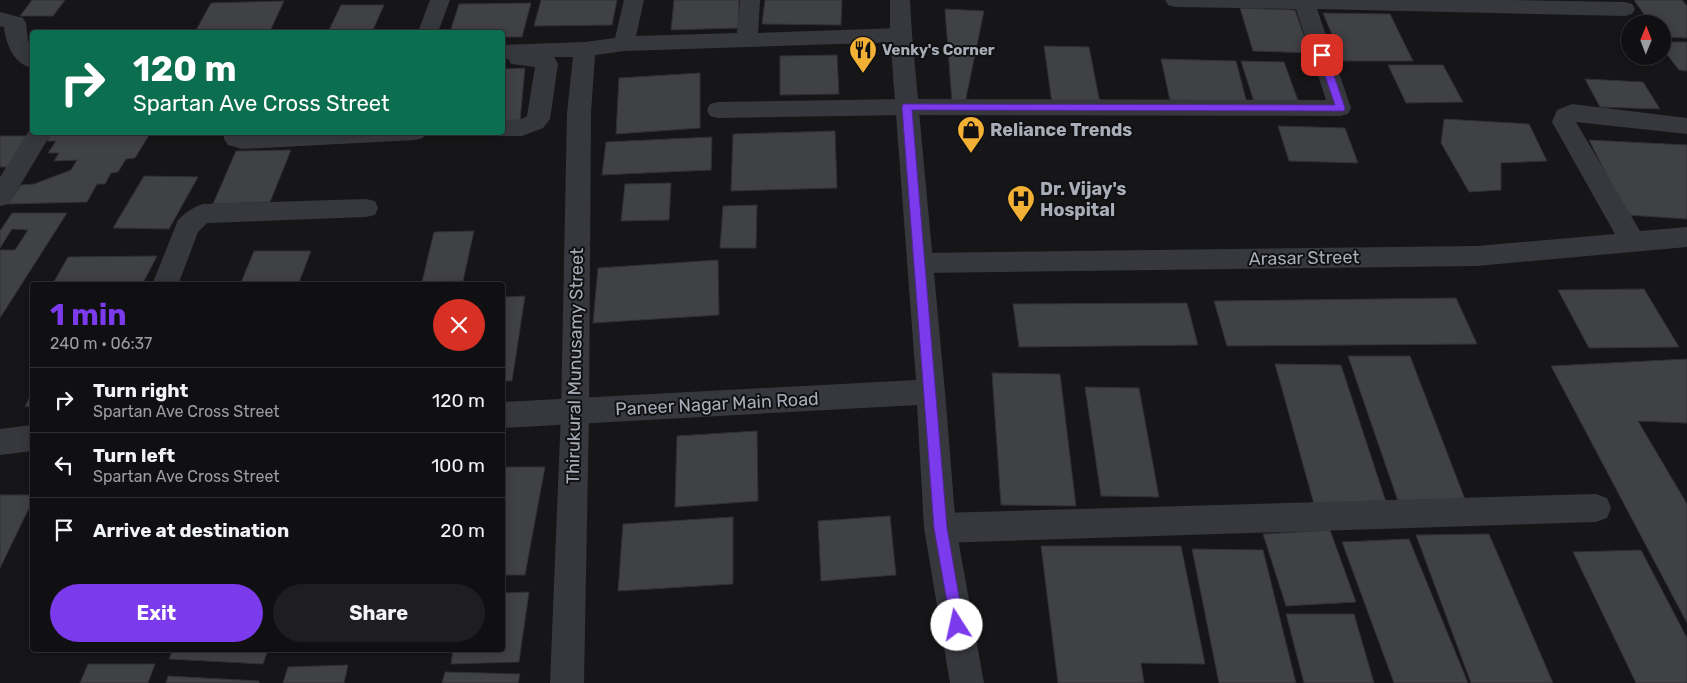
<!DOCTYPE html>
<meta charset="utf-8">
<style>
:root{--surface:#101012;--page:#1e1e20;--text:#f1f3f6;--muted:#9c9d9f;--line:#303032;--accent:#7c3aed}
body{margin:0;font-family:Rubik,sans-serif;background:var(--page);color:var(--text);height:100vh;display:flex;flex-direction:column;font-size:19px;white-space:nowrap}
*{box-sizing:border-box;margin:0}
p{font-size:16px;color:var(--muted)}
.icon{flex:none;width:28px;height:28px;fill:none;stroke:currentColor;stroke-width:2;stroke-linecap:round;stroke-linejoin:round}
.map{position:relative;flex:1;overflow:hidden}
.panel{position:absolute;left:30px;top:282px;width:475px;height:370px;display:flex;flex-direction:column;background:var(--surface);border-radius:5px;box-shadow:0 2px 12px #0003,0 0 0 1px var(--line)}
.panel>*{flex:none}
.top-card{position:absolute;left:30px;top:30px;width:475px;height:105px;border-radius:5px;box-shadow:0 2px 12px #0003,0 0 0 1px var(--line);background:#0b6e4f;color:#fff;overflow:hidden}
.needle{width:32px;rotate:1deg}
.controls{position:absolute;left:1621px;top:15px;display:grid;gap:10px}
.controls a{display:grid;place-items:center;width:50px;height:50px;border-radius:50%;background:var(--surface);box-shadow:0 2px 12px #0003,0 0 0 1px var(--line);font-size:25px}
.pin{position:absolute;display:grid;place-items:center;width:42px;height:42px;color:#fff;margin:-21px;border-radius:10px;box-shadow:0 2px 8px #0006}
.me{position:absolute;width:55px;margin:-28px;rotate:350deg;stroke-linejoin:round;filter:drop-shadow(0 0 4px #0008)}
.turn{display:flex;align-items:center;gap:18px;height:105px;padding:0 20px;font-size:22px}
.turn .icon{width:65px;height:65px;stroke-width:2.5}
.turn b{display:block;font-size:35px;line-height:42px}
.round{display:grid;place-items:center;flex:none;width:52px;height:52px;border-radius:26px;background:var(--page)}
.head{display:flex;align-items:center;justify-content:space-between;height:85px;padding:0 20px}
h1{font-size:30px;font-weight:700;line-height:38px;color:var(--accent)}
.cta{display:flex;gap:10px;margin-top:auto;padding:10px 20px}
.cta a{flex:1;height:58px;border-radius:30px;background:var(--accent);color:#fff;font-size:20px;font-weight:700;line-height:58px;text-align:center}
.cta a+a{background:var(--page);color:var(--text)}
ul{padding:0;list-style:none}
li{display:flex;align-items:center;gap:15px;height:65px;padding:0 20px;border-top:1px solid var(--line)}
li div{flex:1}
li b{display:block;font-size:19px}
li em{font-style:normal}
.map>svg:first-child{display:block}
</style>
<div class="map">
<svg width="1687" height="683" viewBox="0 0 1687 683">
<rect width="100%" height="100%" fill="#161618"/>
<path fill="#404145" stroke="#303034" d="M32 0H65L53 16H20Z
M541 0H617L612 25 534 26Z
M674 0H739L738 28 671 30Z
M765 0H842L841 25 762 24Z
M1634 0H1682L1687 6V38L1662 37V24H1651Z
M284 1 270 31 195 32 211 3Z
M531 3 522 37H502V32H450L459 4Z
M341 5H384L372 32H328Z
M1240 8 1295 10 1310 53 1253 51Z
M945 9 984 11 965 103 952 102Z
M1323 13 1390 14 1413 61H1343Z
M1662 42H1687V71L1679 70 1662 48Z
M1044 46 1089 47 1100 103H1052Z
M837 55 839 94 780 95V56Z
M1161 59 1236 61 1247 103 1170 100Z
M1241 61 1284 62 1300 106 1255 105Z
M1388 65H1443L1463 102 1406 103Z
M525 68 520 121 502 122V69Z
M700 73V128L616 134 619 78Z
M1585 79 1643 82 1660 109 1600 107Z
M1444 119 1529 124 1547 161 1501 163V190L1469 192 1441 143Z
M1278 126 1345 128 1358 163 1289 161Z
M835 131 837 188 731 191 733 134Z
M52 132H151L135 158 126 159 118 172 111 173 105 184H97L87 202 8 204 21 185 34 184 71 170 77 160 54 161 59 153H48L56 141H47Z
M0 136H32L11 167H0Z
M712 137 711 170 602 175 606 142Z
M1589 140 1687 145V219L1627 215Z
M291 150 270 202 213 204 236 151Z
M144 176 198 177 169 229 113 228Z
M671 183 669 220 621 221 625 184Z
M757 205 756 248H720L723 206Z
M12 213H67L0 318V250H15L28 230 12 229 0 248V231Z
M474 231 463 281 422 282 434 232Z
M254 251H311L298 285H240Z
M157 256 142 285H52L68 257Z
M718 260 719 315 593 323 598 268Z
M1644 289 1679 347 1589 348 1558 290Z
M525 296 512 381H502V297Z
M1456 298 1477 344 1227 346 1214 301Z
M1187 303 1198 345 1019 347 1013 304Z
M1348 356H1410L1466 502 1398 501Z
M1687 359V423L1638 421 1687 504V623L1551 366Z
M1275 364 1341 365 1387 505 1314 504Z
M992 373 1060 374 1076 506 1001 505Z
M1085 387 1139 388 1159 497 1101 496Z
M32 392V406L25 407Z
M757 431 758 501 675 507 677 436Z
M502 467H545L525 575H502Z
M0 495H32V502L0 568Z
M890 516 896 575 821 581 818 521Z
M733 517V584L618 591 623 524Z
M1330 530 1356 602 1286 606 1263 534Z
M1489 534 1553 683H1471L1416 535Z
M1409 539 1468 683H1394L1342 542Z
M1041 546H1181L1205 664 1141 663 1144 683H1058Z
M1192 549 1263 550 1296 683H1219Z
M1641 550 1687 638V683H1636L1573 552Z
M529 592 519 662 451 664 453 650H502V593Z
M1286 614H1354L1374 683H1304Z
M173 650H268L263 664 169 659Z
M88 664H155L148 683H80Z
M348 665 344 683H283L288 667Z
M445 672 520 674 518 683H442Z
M168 676 259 681V683H166Z"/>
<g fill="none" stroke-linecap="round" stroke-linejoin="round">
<path fill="#37383d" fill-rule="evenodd" d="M430 0H450L438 32H418Z
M624 0H644L636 36 737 33 740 0H760L758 33 901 28 909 30 912 35 909 40 901 42 624 51 595 55 591 113 589 412 584 683H550L561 412 567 113 573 57H554L558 64 550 119 543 128 522 136H502L493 132H502V120L522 119 527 116 535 67 511 64 508 59H502V45L585 42 615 38Z
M1165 0H1510L1625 2 1632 4 1635 9 1632 14 1625 16 1317 9 1351 108 1348 114 1340 116 907 115 718 118 710 116 707 110 710 104 718 102 907 99 1326 100 1296 9 1175 7 1168 5Z
M0 12 23 18 26 23 28 40 32 49V68C14 64 6 45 4 27L0 26Z
M1572 104 1687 118V134L1576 122 1640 231 1687 227V247L1477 266 921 273 912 270 908 263 912 256 921 253 1477 246 1615 234 1552 122 1557 110Z
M32 126V132H52L9 204 0 206V177Z
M224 132H426L423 138 415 140 242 149 228 145 224 139Z
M366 199 375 201 378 208 375 215 366 217 207 223 198 232 178 285H152L178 220C186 212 192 208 203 204Z
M1596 494 1607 498 1611 508 1607 518 1596 522 940 543 929 538 924 528 929 518 940 513Z"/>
<path fill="#37383d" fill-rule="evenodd" d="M890 0H910L912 35 945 392 956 528 984 683H950L924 528 917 405 502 428V402L916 380 890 35Z
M32 425V451L0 455V429Z"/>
</g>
<path fill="#7c3aed" stroke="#51269a" d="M1322 52 1327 55 1345 108 1344 111 912 110 947 528 964 625 962 630 957 632 952 630 934 528 902 107 903 104 1335 105 1318 55Z"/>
<defs>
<symbol id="restaurant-pin" viewBox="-11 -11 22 30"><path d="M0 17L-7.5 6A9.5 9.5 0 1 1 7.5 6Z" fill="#f2b134" stroke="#111113"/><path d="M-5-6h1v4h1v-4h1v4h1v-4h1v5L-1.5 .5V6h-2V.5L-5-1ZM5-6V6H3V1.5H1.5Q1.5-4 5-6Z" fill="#111"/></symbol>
<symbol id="shop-pin" viewBox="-11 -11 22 30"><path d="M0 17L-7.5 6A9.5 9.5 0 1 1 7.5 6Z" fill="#f2b134" stroke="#111113"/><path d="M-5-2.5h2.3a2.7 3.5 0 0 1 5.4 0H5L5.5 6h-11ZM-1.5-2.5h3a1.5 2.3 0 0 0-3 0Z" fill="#111"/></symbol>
<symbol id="hospital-pin" viewBox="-11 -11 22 30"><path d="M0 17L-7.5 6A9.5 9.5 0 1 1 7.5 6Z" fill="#f2b134" stroke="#111113"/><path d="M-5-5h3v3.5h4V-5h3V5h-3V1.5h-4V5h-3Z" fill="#111"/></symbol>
</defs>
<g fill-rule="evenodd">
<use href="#restaurant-pin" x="847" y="34" width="32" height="43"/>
<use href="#shop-pin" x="955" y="114" width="32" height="43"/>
<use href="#hospital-pin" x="1005" y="183" width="32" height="43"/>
</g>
<g text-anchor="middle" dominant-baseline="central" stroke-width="4" stroke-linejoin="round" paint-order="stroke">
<g font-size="15" font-weight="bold" fill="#a8adb8" stroke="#111113" text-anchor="start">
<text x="882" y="50">Venky's Corner</text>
</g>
<g font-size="18" font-weight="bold" fill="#a8adb8" stroke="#111113" text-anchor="start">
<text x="990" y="130">Reliance Trends</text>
<text x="1040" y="189">Dr. Vijay's<tspan x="1040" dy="21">Hospital</tspan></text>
</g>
<g font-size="18" fill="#a8adb8" stroke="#111113">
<text transform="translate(1304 258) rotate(-1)">Arasar Street</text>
<text transform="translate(575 366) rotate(-89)">Thirukural Munusamy Street</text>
<text transform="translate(717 404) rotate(-3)">Paneer Nagar Main Road</text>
</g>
</g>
</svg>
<div class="controls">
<a><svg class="needle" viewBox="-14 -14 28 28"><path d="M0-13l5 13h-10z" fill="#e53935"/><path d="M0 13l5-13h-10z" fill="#9c9d9f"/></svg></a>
</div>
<div class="pin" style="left:1322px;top:55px;background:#d93025"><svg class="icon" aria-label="arrive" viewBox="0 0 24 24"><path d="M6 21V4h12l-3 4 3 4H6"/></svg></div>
<svg class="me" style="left:957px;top:625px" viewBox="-20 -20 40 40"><circle r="19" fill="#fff"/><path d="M0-13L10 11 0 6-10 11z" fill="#7c3aed"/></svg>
<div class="top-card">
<div class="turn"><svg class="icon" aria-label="right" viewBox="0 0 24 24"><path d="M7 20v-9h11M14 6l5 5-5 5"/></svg><div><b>120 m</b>Spartan Ave Cross Street</div></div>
</div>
<section class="panel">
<div class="head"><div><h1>1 min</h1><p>240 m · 06:37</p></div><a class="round" style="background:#d93025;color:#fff"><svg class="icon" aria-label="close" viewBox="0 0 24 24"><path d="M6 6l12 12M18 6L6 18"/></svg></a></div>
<ul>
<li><svg class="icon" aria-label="right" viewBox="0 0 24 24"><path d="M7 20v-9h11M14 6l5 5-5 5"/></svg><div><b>Turn right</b><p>Spartan Ave Cross Street</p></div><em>120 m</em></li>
<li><svg class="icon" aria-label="left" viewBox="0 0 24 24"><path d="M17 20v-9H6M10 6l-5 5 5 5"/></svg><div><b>Turn left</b><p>Spartan Ave Cross Street</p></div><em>100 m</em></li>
<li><svg class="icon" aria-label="arrive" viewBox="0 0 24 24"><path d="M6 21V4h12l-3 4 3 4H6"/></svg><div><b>Arrive at destination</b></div><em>20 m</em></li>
</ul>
<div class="cta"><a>Exit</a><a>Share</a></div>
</section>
</div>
